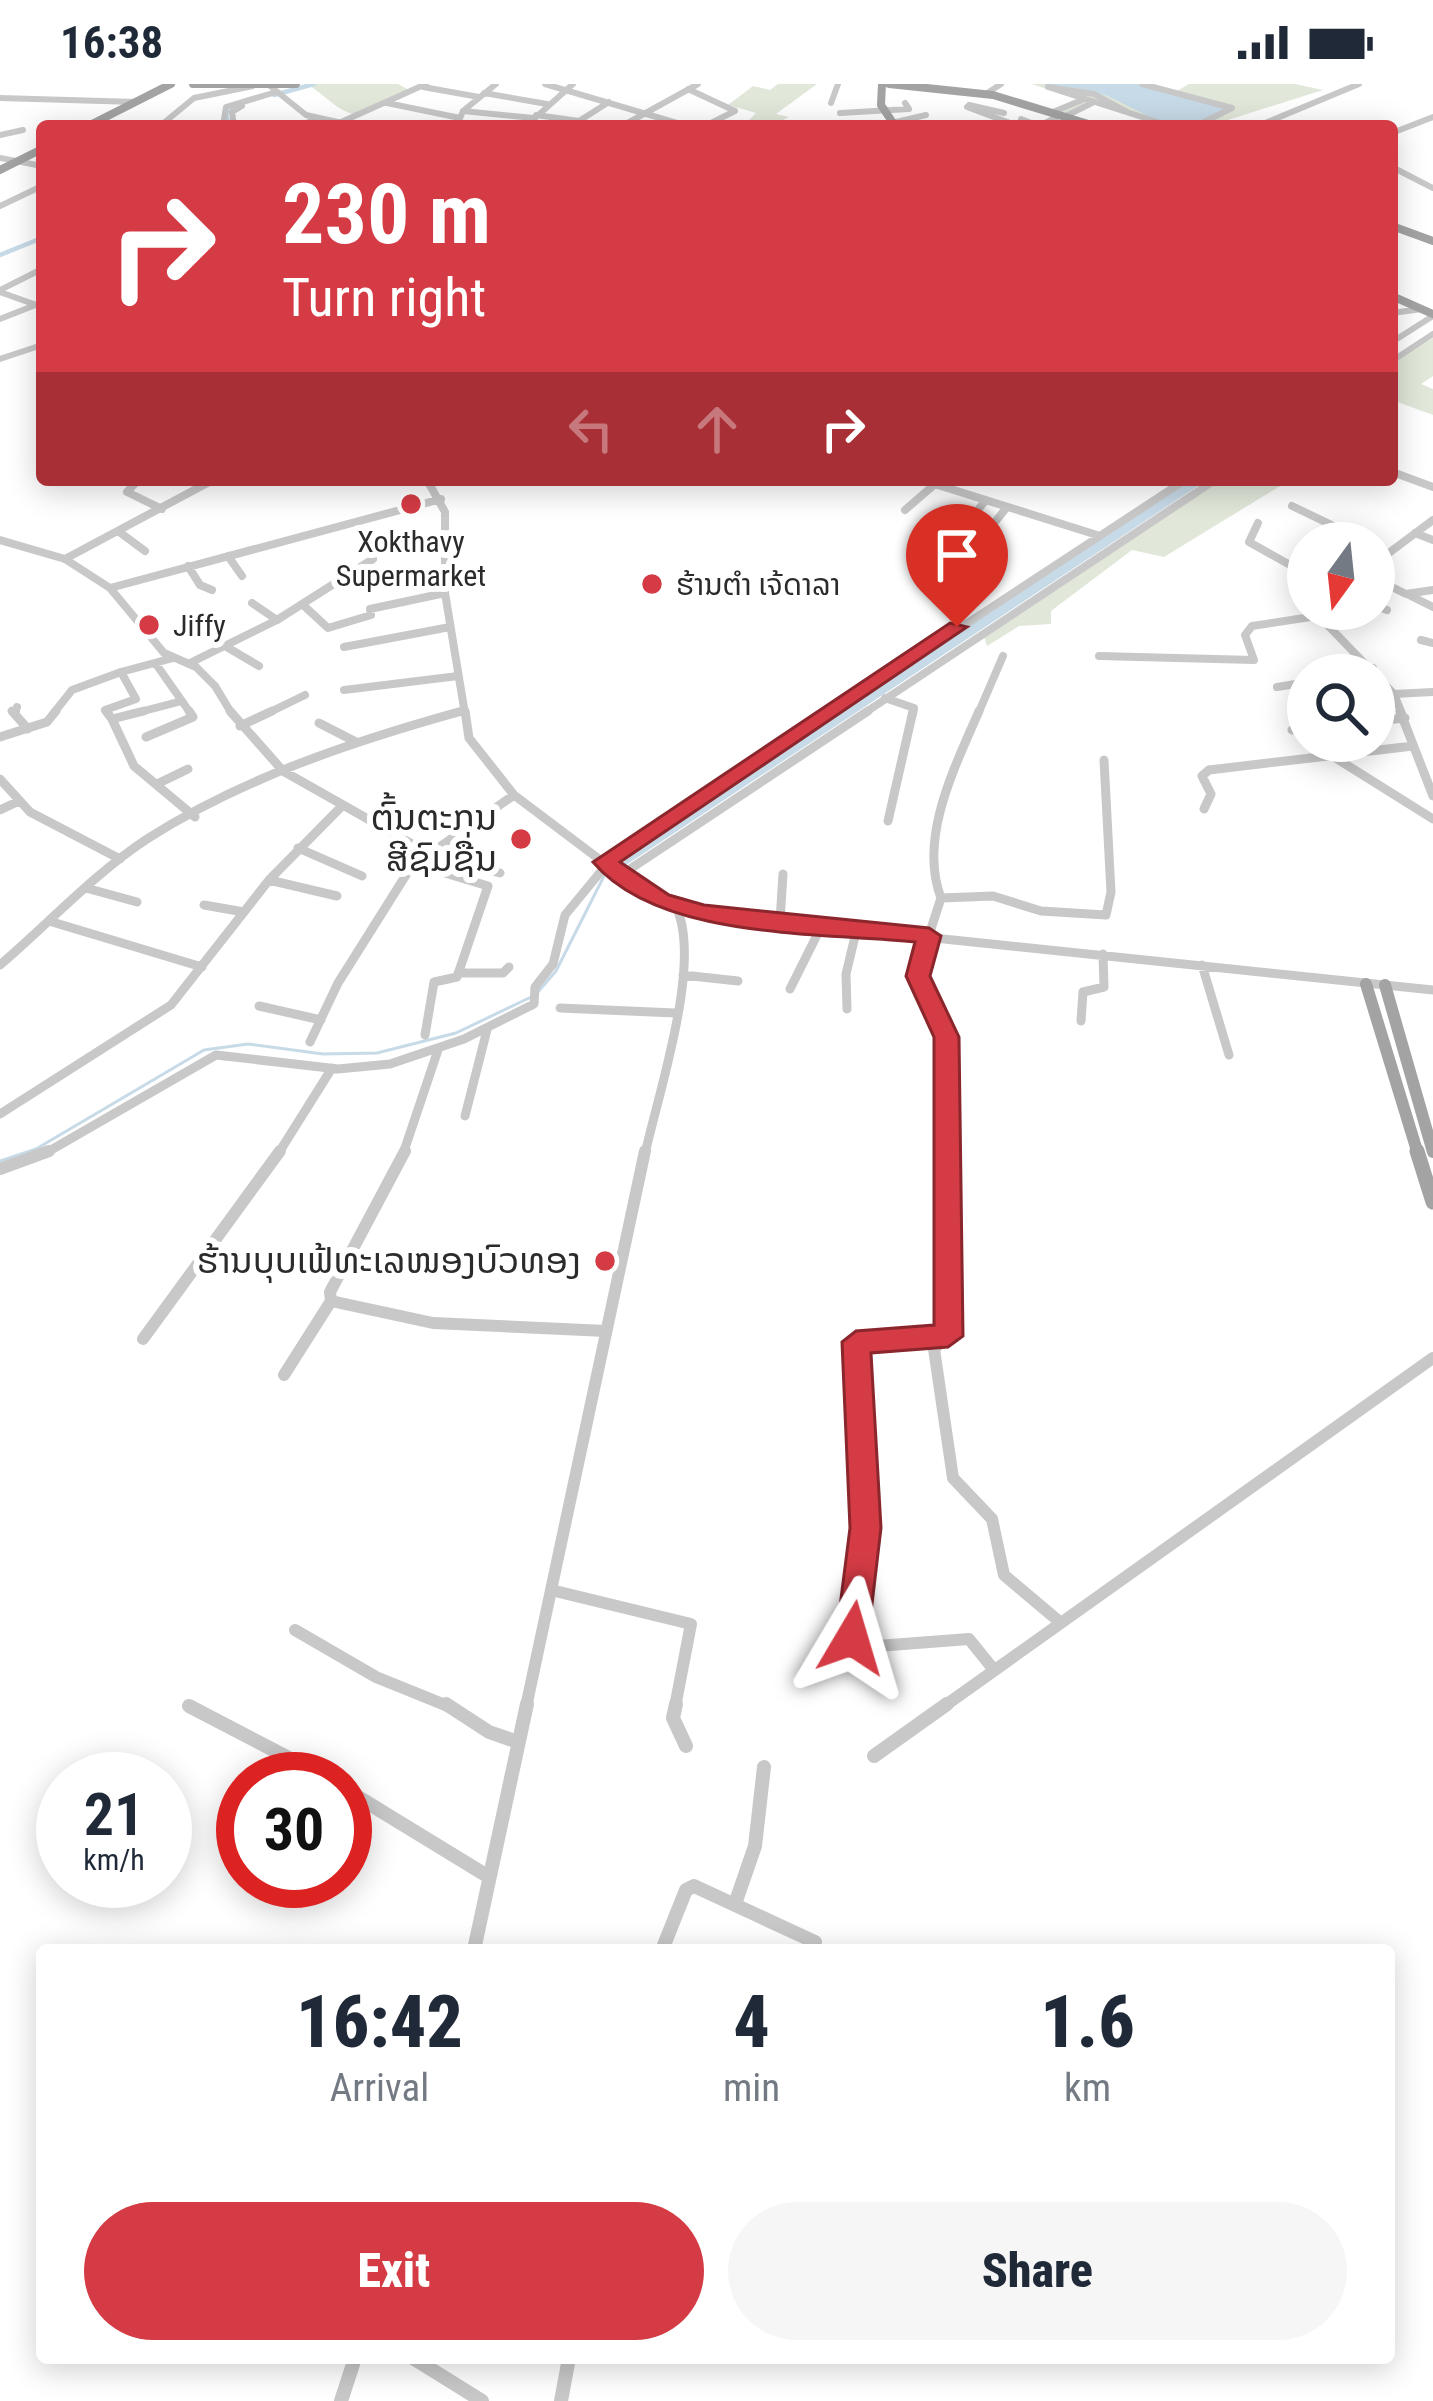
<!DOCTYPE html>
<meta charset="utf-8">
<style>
:root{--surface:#fff;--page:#f6f6f7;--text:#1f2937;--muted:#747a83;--accent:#d43b44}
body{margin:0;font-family:"Roboto Condensed","Noto Sans Lao",sans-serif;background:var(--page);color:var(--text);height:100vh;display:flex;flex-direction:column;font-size:45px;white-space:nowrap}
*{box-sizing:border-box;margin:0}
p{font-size:39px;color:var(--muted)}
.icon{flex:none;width:66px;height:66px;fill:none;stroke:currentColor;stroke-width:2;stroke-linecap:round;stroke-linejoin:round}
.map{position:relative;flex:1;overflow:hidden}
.sheet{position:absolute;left:36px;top:1860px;width:1359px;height:420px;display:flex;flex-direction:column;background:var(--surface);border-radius:12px;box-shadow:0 6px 30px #0003}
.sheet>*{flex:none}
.top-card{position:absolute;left:36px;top:36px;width:1362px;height:366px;border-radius:12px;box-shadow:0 6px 30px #0003;background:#d43b44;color:#fff;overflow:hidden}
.needle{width:78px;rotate:195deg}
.tools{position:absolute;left:1287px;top:438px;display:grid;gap:24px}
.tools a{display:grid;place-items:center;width:108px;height:108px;border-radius:50%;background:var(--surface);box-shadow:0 6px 30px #0003;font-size:60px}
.speed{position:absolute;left:36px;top:1668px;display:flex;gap:24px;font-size:60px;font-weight:700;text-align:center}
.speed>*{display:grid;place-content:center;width:156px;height:156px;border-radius:50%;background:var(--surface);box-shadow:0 6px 30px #0003;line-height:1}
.speed small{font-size:30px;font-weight:400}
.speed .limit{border:18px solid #d22;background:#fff;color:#111}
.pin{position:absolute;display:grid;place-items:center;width:102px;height:102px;color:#fff;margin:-123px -51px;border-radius:50% 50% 50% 0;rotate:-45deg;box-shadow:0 0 12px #0007}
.pin .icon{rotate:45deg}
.me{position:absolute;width:132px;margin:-66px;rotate:7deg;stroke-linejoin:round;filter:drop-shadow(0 0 9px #0008)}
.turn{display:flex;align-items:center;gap:42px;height:252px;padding:0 48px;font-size:54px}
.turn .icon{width:156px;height:156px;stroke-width:2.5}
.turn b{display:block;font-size:84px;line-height:102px}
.lanes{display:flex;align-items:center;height:114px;padding:0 48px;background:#0003;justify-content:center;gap:60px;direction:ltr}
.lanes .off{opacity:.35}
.eta{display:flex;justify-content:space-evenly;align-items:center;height:204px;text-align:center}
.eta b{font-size:72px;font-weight:800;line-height:84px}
.action{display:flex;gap:24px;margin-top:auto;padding:24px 48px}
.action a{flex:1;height:138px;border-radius:72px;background:var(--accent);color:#fff;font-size:48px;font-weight:800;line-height:138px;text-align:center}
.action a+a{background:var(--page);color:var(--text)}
.status{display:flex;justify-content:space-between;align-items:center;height:84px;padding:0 60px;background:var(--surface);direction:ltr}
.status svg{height:33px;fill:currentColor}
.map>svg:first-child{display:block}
</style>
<div class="status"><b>16:38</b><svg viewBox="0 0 49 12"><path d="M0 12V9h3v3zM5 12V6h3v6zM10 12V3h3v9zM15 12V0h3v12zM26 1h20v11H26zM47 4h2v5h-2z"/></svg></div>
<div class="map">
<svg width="1433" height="2317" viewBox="0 0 1433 2317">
<rect width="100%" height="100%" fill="#fff"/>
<path fill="#e1e8da" d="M304 0H398L411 7 352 30C331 23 318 3 304 0Z
M778 0H817L776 30 789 33 771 42 748 37 756 29 728 21 753 2 770 6Z
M1032 0H1149L1177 7 1189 0H1295L1323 6 1209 42H1162L1093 20 1070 31 1053 26 1076 15Z
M1433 254V292L1421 300 1433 305V331L1392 316V280Z
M1220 396H1290L1164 473 1132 466 1051 527V540L1019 542 987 562 984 552Z"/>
<path fill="#c7dae7" d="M1040 0H1136L1224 23V29C1173 48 1162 39 1116 16 1093 4 1065 3 1040 0Z
M1191 396H1207L623 783 611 777Z"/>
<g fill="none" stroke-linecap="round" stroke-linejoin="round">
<path stroke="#c7dae7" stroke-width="3" d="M537 909 556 887 604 792
M0 1077 36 1065 204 966 248 960 323 970 377 969 456 949 529 914"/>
<path stroke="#c7dae7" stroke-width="4.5" d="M274 11 314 0
M229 42 226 30 241 20
M0 171 42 154"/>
<path stroke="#c8c8c8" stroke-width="6" d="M545 0 687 42
M1142 0 1232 24 1196 42
M270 2 306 31 355 42
M423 3 479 13
M688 5 735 27
M484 9 547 20
M986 10 1001 0
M0 14 136 18
M387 19 460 34
M831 19 838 0
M969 21 1004 29
M967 23 1018 42
M463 27 533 34
M1053 28 1082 16
M1127 28 1094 10 1048 3 1170 42
M840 29 909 25 905 19
M536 31 579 37 609 18
M1066 32 1092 19
M1021 35 1039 42
M339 39 426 0
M892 39 926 31
M160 42 194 14 253 2
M223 42 226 23 276 8
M234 42 232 28 242 22
M300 42 318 34
M457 42 463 27 496 0
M526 42 573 0
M622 42 698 0
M705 42 735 27
M1039 42 1061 31
M1258 42 1359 0
M1392 49 1433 33
M0 51 23 46
M0 74 42 82
M1392 83 1433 104
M0 122 42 102
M0 206 42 185
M0 208 42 223
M1392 229 1422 225
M0 235 38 220
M1392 258 1433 232
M0 275 42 261
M1392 277 1433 250"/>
<path stroke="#c8c8c8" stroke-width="8" d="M1395 389 1433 403
M138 396 127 408 162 425
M427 396 445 428V509L465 630
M922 396 1097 451
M1292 422 1369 459
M905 426 935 400
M995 438 1007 423
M1258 439 1249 458 1308 491
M963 444 986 416
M118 447 145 467
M1415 449 1433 456
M0 456 65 475 110 504 164 569 196 583 215 602 232 630
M228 472 242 492
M65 475 213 396
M1374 480 1433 436
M188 482 200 501 212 506
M1374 494 1406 510 1433 506
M363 499 444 486
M110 504 441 415
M1409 511 1433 523
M252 519 277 536
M302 520 328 544 371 531 370 525 445 509
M1374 521 1387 526
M1315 528 1394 610 1402 630
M1421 556 1433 559
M225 562 259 582
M344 563 450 543
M1099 572 1254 576 1245 551 1252 542 1317 532
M190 579 277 536 373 475
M156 580 191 630
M1343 591 1373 584
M1277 603 1308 598
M344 606 458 592
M1394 610 1433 608
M885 614 914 624 913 630
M15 630 17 623
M53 630 72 606 121 588
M108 630 105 626 136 615 121 588 173 574
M132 630 182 617
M266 630 305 611
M452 630 462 627
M829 630 1185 396
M863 630 1215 396
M978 630 1003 572"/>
<path stroke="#c8c8c8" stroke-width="9" d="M12 627 28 645
M106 627 112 635
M144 627 112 635 134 682 195 733
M230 627 283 687 419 764H432
M465 627 469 654 514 711 640 806 675 821 734 833 1433 906
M1400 627 1433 712
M1374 637 1405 634
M319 639 356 658
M240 642 272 627
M1292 646 1308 645
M0 653 47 638 56 627
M146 653 193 633 189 627
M1334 673 1433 735
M0 695 30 728 120 775
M157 700 188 685
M1204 725 1211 710 1202 692 1209 686 1413 662
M0 726 19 717
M888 737 913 627
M298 764 362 792
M426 770 500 789
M604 778 834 627
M415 780 488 802 457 893 434 898 425 951
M621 791 868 627
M269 796 337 812
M86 804 137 818
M941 814C918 754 955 683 979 627
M204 821 244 828
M49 837 202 883
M780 837 783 790
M0 881C48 840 95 789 147 755 242 694 354 657 462 627
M1202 881 1229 971
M458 889H503L509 883
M683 891 738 897
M790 905 822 841
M259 922 321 936
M560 924 675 929
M847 925 846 890 857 844
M1081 937 1083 908 1104 903 1103 870
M310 958 338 899 411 783 514 711
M0 1030 171 921 269 796 340 724
M465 1032 487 946
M44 1070 216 971 338 985 390 980 464 955 534 920 535 903 553 880 565 831 607 780
M278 1070 332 984
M403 1070 438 966
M645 1070C658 1010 704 875 675 821
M947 1070 946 953 918 885 941 814 993 812 1041 827 1106 831 1111 808 1104 676"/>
<path stroke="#c8c8c8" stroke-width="12" d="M947 1067 948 1251 934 1265 953 1394 992 1435 1004 1491 1061 1539
M0 1085 49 1067
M331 1217 330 1208 405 1067
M945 1252 856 1258 866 1444 852 1554 864 1563 969 1555 994 1586
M143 1255 280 1067
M284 1291 331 1217 433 1239 606 1247
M551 1506 691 1540 675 1623
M295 1546 376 1593 450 1623
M526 1623 645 1067
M943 1623 1433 1274"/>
<path stroke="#c8c8c8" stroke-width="14" d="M446 1620 489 1648 518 1658
M676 1620 673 1634 686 1662
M189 1622 329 1695
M874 1672 947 1620
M345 1705 489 1793
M735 1820 755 1762 764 1683
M474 1866 527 1620
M662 1866 686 1806 694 1802 815 1858
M413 2274 482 2317
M341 2317 355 2274
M561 2317 569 2274"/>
<path stroke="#a3a3a3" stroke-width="8" d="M193 0H296
M882 0 881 21 895 42
M889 0 993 11 1095 42
M88 42 171 0
M0 86 42 65
M1392 142 1433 157
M1392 212 1433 230"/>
<path stroke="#a3a3a3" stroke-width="12" d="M1366 900 1418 1070
M1385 901 1433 1068"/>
<path stroke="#a3a3a3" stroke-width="15" d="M1417 1067 1433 1118"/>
</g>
<path fill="#d43b44" stroke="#8a262c" stroke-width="3" d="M950 539 967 543 620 778 669 811 704 821 929 844 941 852 930 892 959 953 963 1252 948 1263 871 1269 881 1444 868 1554 864 1565 852 1569 841 1565 836 1554 850 1444 842 1258 856 1247 934 1241V953L906 892 915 858C819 848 659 856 593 778Z"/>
<g fill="#d43b44" stroke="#fff" stroke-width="4.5">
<circle cx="411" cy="420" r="12"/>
<circle cx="652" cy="500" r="12"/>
<circle cx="149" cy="541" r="12"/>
<circle cx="521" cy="755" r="12"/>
<circle cx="605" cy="1177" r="12"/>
</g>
<g text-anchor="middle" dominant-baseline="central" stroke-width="12" stroke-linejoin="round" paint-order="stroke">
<g font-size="30" fill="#2b2b2b" stroke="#fff" text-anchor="start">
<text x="411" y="457" text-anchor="middle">Xokthavy<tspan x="411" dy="34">Supermarket</tspan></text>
<text x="676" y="500">ຮ້ານຕຳ ເຈ້ດາລາ</text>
<text x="173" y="541">Jiffy</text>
</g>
<g font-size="36" fill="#2b2b2b" stroke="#fff" text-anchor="end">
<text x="497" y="734">ຕົ້ນຕະກູນ<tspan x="497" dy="41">ສີຊົມຊື່ນ</tspan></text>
<text x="581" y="1177">ຮ້ານບຸບເຟ້ທະເລໜອງບົວທອງ</text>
</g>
</g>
</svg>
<div class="tools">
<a><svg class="needle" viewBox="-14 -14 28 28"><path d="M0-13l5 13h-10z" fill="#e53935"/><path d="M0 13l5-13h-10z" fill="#747a83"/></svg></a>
<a><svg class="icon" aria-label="search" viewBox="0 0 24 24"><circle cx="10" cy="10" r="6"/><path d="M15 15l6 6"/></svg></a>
</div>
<div class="speed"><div>21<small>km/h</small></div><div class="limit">30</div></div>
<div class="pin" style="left:957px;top:543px;background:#d93025"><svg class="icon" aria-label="arrive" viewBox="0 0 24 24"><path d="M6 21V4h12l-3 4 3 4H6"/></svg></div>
<svg class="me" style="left:852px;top:1554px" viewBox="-20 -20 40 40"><path d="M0-17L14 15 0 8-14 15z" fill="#d43b44" stroke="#fff" stroke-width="4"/></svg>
<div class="top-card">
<div class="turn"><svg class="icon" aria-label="right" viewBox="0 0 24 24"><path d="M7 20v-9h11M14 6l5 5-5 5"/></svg><div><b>230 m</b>Turn right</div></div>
<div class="lanes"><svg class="icon off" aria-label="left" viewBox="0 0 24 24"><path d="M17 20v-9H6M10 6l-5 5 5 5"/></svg><svg class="icon off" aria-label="ahead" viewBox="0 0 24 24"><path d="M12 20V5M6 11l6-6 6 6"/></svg><svg class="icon" aria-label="right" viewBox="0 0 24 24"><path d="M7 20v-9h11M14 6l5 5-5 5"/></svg></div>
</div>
<section class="sheet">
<div class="eta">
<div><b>16:42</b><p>Arrival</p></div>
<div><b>4</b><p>min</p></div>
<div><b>1.6</b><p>km</p></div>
</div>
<div class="action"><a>Exit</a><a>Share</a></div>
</section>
</div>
